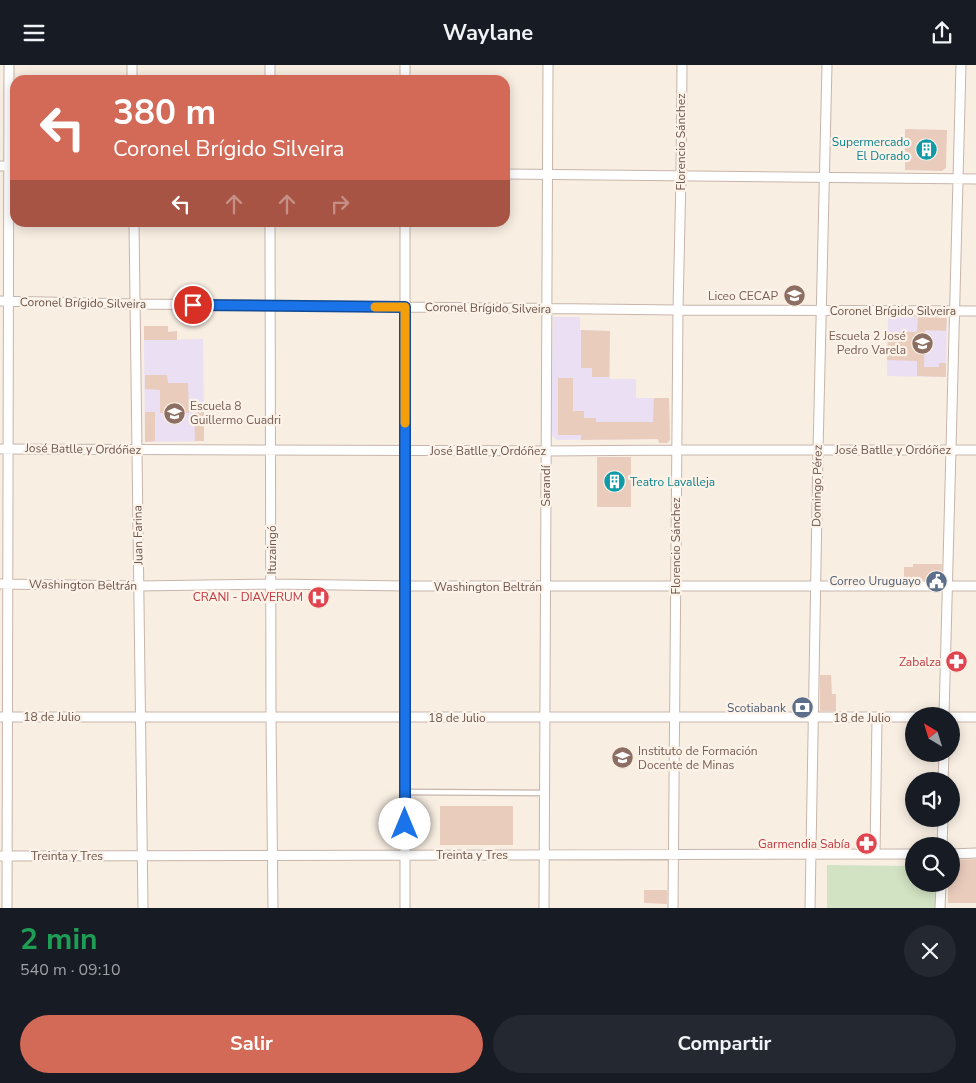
<!DOCTYPE html>
<html lang="es">
<meta charset="utf-8">
<style>
:root{--surface:#171b24;--page:#242831;--text:#f1f3f6;--muted:#9ea1a6;--accent:#d36957}
body{margin:0;font-family:"Nunito Sans",sans-serif;background:var(--page);color:var(--text);height:100vh;display:flex;flex-direction:column;font-size:19px;white-space:nowrap}
*{box-sizing:border-box;margin:0}
p{font-size:16px;color:var(--muted)}
.icon{flex:none;width:28px;height:28px;fill:none;stroke:currentColor;stroke-width:2;stroke-linecap:round;stroke-linejoin:round}
.map{position:relative;height:843px;overflow:hidden}
.details{display:flex;flex-direction:column;background:var(--surface);flex:1}
.details>*{flex:none}
.guide{position:absolute;left:10px;top:10px;width:500px;height:152px;border-radius:15px;box-shadow:0 2px 12px #0003;background:#d36957;color:#fff;overflow:hidden}
.needle{width:32px;rotate:322deg}
.tools{position:absolute;left:905px;top:642px;display:grid;gap:10px}
.tools a{display:grid;place-items:center;width:55px;height:55px;border-radius:50%;background:var(--surface);box-shadow:0 2px 12px #0003;font-size:25px}
.pin{position:absolute;display:grid;place-items:center;width:42px;height:42px;color:#fff;margin:-21px;border:2px solid #fff;border-radius:50%;box-shadow:0 1px 5px #0007}
.me{position:absolute;width:55px;margin:-28px;rotate:0deg;stroke-linejoin:round;filter:drop-shadow(0 0 4px #0008)}
.turn{display:flex;align-items:center;gap:18px;height:105px;padding:0 20px;font-size:22px}
.turn .icon{width:65px;height:65px;stroke-width:2.5}
.turn b{display:block;font-size:35px;line-height:42px}
.lanes{display:flex;align-items:center;height:48px;padding:0 20px;background:#0003;justify-content:center;gap:25px;direction:ltr}
.lanes .off{opacity:.35}
.round{display:grid;place-items:center;flex:none;width:52px;height:52px;border-radius:26px;background:var(--page)}
.head{display:flex;align-items:center;justify-content:space-between;height:85px;padding:0 20px}
h1{font-size:30px;font-weight:700;line-height:38px;color:#1e9e55}
.action{display:flex;gap:10px;margin-top:auto;padding:10px 20px}
.action a{flex:1;height:58px;border-radius:30px;background:var(--accent);color:#fff;font-size:20px;font-weight:700;line-height:58px;text-align:center}
.action a+a{background:var(--page);color:var(--text)}
header{display:flex;justify-content:space-between;align-items:center;height:65px;padding:0 20px;background:var(--surface);font-size:22px;font-weight:700}
.map>svg:first-child{display:block}
</style>
<header><svg class="icon" aria-label="menu" viewBox="0 0 24 24"><path d="M4 6h16M4 12h16M4 18h16"/></svg>Waylane<svg class="icon" aria-label="share" viewBox="0 0 24 24"><path d="M12 15V3M7 8l5-5 5 5M5 13v7h14v-7"/></svg></header>
<div class="map">
<svg width="976" height="843" viewBox="0 0 976 843">
<rect width="100%" height="100%" fill="#f8eee2"/>
<path fill="#ebdff4" d="M553 252H580V265L610 266V314H636V333H669L670 375 667 378H659L658 374 557 375 551 370Z
M888 252 947 253 946 312 887 311Z
M203 274 204 376 145 377 144 275Z"/>
<path fill="#d2e3c3" d="M827 800 914 801V819H936V843H827Z"/>
<path fill="#eaccbd" d="M905 64 947 65 946 103 942 106 905 105Z
M918 252 947 253 946 266 925 265 924 302H939V298H946V312L917 311V296L887 295 888 267H917Z
M144 261H168V267L177 266V275H144Z
M581 265 610 266 609 312H592V303H581Z
M145 310H167L168 318H188L189 348H160V325L145 324Z
M558 313H573V346H584V353H596V357H653L654 333H669L670 375 667 378H659L658 374 581 375V370H558Z
M145 347H155V376L145 377Z
M204 347V376H195L194 348Z
M597 392H631V442H597Z
M913 499H942L941 515H904V502H913Z
M820 610H831L832 629H836V646H820Z
M440 741H513V780H440Z
M976 794V838H948V819H951V795Z
M644 825H667V839L644 838Z"/>
<g fill="none" stroke-linecap="round" stroke-linejoin="round">
<defs>
<path id="lane" d="M405 727 544 728"/>
<path id="street" d="M132 0V15
M405 0V15
M270 15V0
M0 101H15
M505 109 976 114
M134 158 143 843
M270 158 271 652 273 843
M405 158V843
M0 236 135 239 678 245 976 246
M0 384 546 386 677 385H976
M0 519 139 521 272 519 405 521H976
M944 651 961 0
M0 652H914
M951 652H976
M943 716 944 689
M942 781 943 754
M875 788 877 654
M951 789 976 788
M0 791 914 789
M7 843 9 0
M544 843 548 0
M673 843 678 245 681 111 682 0
M810 843 818 386 827 0
M940 843 941 819"/>
</defs>
<use href="#lane" stroke="#c7b5ab" stroke-width="7"/>
<use href="#street" stroke="#c7b5ab" stroke-width="11"/>
<use href="#lane" stroke="#fff" stroke-width="4.5"/>
<use href="#street" stroke="#fff" stroke-width="9"/>
</g>
<g fill="none" stroke-linecap="round" stroke-linejoin="round">
<defs>
<path id="route" d="M193 240 405 242V759"/>
</defs>
<use href="#route" stroke="#114b97" stroke-width="12"/>
<use href="#route" stroke="#1a73e8" stroke-width="9"/>
<path stroke="#f59e0b" stroke-width="9" d="M375 242H405V358"/>
</g>
<defs>
<symbol id="building-disc" viewBox="-11 -11 22 22"><circle r="9.5" fill="#0f9aa8" stroke="#fcf2e7"/><path d="M-4-6H4V6H1V3H-1V6H-4ZM-2.5-4.3h1.7v1.8h-1.7ZM.8-4.3h1.7v1.8H.8ZM-2.5-1h1.7V.8h-1.7ZM.8-1h1.7V.8H.8Z" fill="#fff"/></symbol>
<symbol id="school-disc" viewBox="-11 -11 22 22"><circle r="9.5" fill="#8d6e63" stroke="#fcf2e7"/><path d="M0-5L7-2L0 1L-7-2ZM-4 1L0 2.5L4 1V4Q0 6-4 4Z" fill="#fff"/></symbol>
<symbol id="civic-disc" viewBox="-11 -11 22 22"><circle r="9.5" fill="#5c6f8a" stroke="#fcf2e7"/><path d="M-.6-6.5H3V-4.5H.6V-3L4-1V1h2V6H-6V1h2V-1L-.6-3ZM-1.2 2.5V6h2.4V2.5Z" fill="#fff"/></symbol>
<symbol id="hospital-disc" viewBox="-11 -11 22 22"><circle r="9.5" fill="#e0444e" stroke="#fcf2e7"/><path d="M-5-5h3v3.5h4V-5h3V5h-3V1.5h-4V5h-3Z" fill="#fff"/></symbol>
<symbol id="pharmacy-disc" viewBox="-11 -11 22 22"><circle r="9.5" fill="#e0444e" stroke="#fcf2e7"/><path d="M-2-6h4v4h4v4h-4v4h-4v-4h-4v-4h4Z" fill="#fff"/></symbol>
<symbol id="bank-disc" viewBox="-11 -11 22 22"><circle r="9.5" fill="#5c6f8a" stroke="#fcf2e7"/><path d="M-6-4H6V4H-6ZM0-2.3a2.3 2.3 0 1 0 0 4.6a2.3 2.3 0 1 0 0-4.6Z" fill="#fff"/></symbol>
<symbol id="university-disc" viewBox="-11 -11 22 22"><circle r="9.5" fill="#8d6e63" stroke="#fcf2e7"/><path d="M0-5L7-2L0 1L-7-2ZM-4 1L0 2.5L4 1V4Q0 6-4 4Z" fill="#fff"/></symbol>
</defs>
<g fill-rule="evenodd">
<use href="#building-disc" x="914" y="72" width="25" height="25"/>
<use href="#school-disc" x="782" y="218" width="25" height="25"/>
<use href="#school-disc" x="910" y="266" width="25" height="25"/>
<use href="#school-disc" x="162" y="336" width="25" height="25"/>
<use href="#building-disc" x="602" y="404" width="25" height="25"/>
<use href="#civic-disc" x="924" y="504" width="25" height="25"/>
<use href="#hospital-disc" x="306" y="520" width="25" height="25"/>
<use href="#pharmacy-disc" x="944" y="584" width="25" height="25"/>
<use href="#bank-disc" x="790" y="630" width="25" height="25"/>
<use href="#university-disc" x="610" y="680" width="25" height="25"/>
<use href="#pharmacy-disc" x="854" y="766" width="25" height="25"/>
</g>
<g text-anchor="middle" dominant-baseline="central" stroke-width="4.5" stroke-linejoin="round" paint-order="stroke">
<g font-size="12" fill="#6c554c" stroke="#fcf2e7">
<text transform="translate(681 77) rotate(-90)">Florencio Sánchez</text>
<text transform="translate(83 238) rotate(1)">Coronel Brígido Silveira</text>
<text transform="translate(488 243) rotate(1)">Coronel Brígido Silveira</text>
<text x="893" y="246">Coronel Brígido Silveira</text>
<text transform="translate(83 384) rotate(1)">José Batlle y Ordóñez</text>
<text x="893" y="385">José Batlle y Ordóñez</text>
<text x="488" y="386">José Batlle y Ordóñez</text>
<text transform="translate(546 421) rotate(-90)">Sarandí</text>
<text transform="translate(817 421) rotate(-89)">Domingo Pérez</text>
<text transform="translate(138 470) rotate(-91)">Juan Farina</text>
<text transform="translate(676 481) rotate(-90)">Florencio Sánchez</text>
<text transform="translate(272 485) rotate(-90)">Ituzaingó</text>
<text transform="translate(83 520) rotate(1)">Washington Beltrán</text>
<text x="488" y="522">Washington Beltrán</text>
<text x="52" y="652">18 de Julio</text>
<text x="457" y="653">18 de Julio</text>
<text x="862" y="653">18 de Julio</text>
<text x="472" y="790">Treinta y Tres</text>
<text x="67" y="791">Treinta y Tres</text>
</g>
<g font-size="12" fill="#0d838f" stroke="#fcf2e7" text-anchor="end">
<text x="910" y="77">Supermercado<tspan x="910" dy="14">El Dorado</tspan></text>
<text x="630" y="417" text-anchor="start">Teatro Lavalleja</text>
</g>
<g font-size="12" fill="#785e54" stroke="#fcf2e7" text-anchor="end">
<text x="778" y="231">Liceo CECAP</text>
<text x="906" y="271">Escuela 2 José<tspan x="906" dy="14">Pedro Varela</tspan></text>
<text x="190" y="341" text-anchor="start">Escuela 8<tspan x="190" dy="14">Guillermo Cuadri</tspan></text>
<text x="638" y="686" text-anchor="start">Instituto de Formación<tspan x="638" dy="14">Docente de Minas</tspan></text>
</g>
<g font-size="12" fill="#4e5e75" stroke="#fcf2e7" text-anchor="end">
<text x="921" y="516">Correo Uruguayo</text>
<text x="786" y="643">Scotiabank</text>
</g>
<g font-size="12" fill="#be3a42" stroke="#fcf2e7" text-anchor="end">
<text x="303" y="532">CRANI - DIAVERUM</text>
<text x="941" y="597">Zabalza</text>
<text x="850" y="779">Garmendia Sabía</text>
</g>
</g>
</svg>
<div class="tools">
<a><svg class="needle" viewBox="-14 -14 28 28"><path d="M0-13l5 13h-10z" fill="#e53935"/><path d="M0 13l5-13h-10z" fill="#9ea1a6"/></svg></a>
<a><svg class="icon" aria-label="sound" viewBox="0 0 24 24"><path d="M4 9h4l5-4v14l-5-4H4zM17 9q2 3 0 6"/></svg></a>
<a><svg class="icon" aria-label="search" viewBox="0 0 24 24"><circle cx="10" cy="10" r="6"/><path d="M15 15l6 6"/></svg></a>
</div>
<div class="pin" style="left:193px;top:240px;background:#d93025"><svg class="icon" aria-label="arrive" viewBox="0 0 24 24"><path d="M6 21V4h12l-3 4 3 4H6"/></svg></div>
<svg class="me" style="left:405px;top:759px" viewBox="-20 -20 40 40"><circle r="19" fill="#fff"/><path d="M0-13L10 11 0 6-10 11z" fill="#1a73e8"/></svg>
<div class="guide">
<div class="turn"><svg class="icon" aria-label="left" viewBox="0 0 24 24"><path d="M17 20v-9H6M10 6l-5 5 5 5"/></svg><div><b>380 m</b>Coronel Brígido Silveira</div></div>
<div class="lanes"><svg class="icon" aria-label="left" viewBox="0 0 24 24"><path d="M17 20v-9H6M10 6l-5 5 5 5"/></svg><svg class="icon off" aria-label="ahead" viewBox="0 0 24 24"><path d="M12 20V5M6 11l6-6 6 6"/></svg><svg class="icon off" aria-label="ahead" viewBox="0 0 24 24"><path d="M12 20V5M6 11l6-6 6 6"/></svg><svg class="icon off" aria-label="right" viewBox="0 0 24 24"><path d="M7 20v-9h11M14 6l5 5-5 5"/></svg></div>
</div>
</div>
<section class="details">
<div class="head"><div><h1>2 min</h1><p>540 m · 09:10</p></div><a class="round"><svg class="icon" aria-label="close" viewBox="0 0 24 24"><path d="M6 6l12 12M18 6L6 18"/></svg></a></div>
<div class="action"><a>Salir</a><a>Compartir</a></div>
</section>
